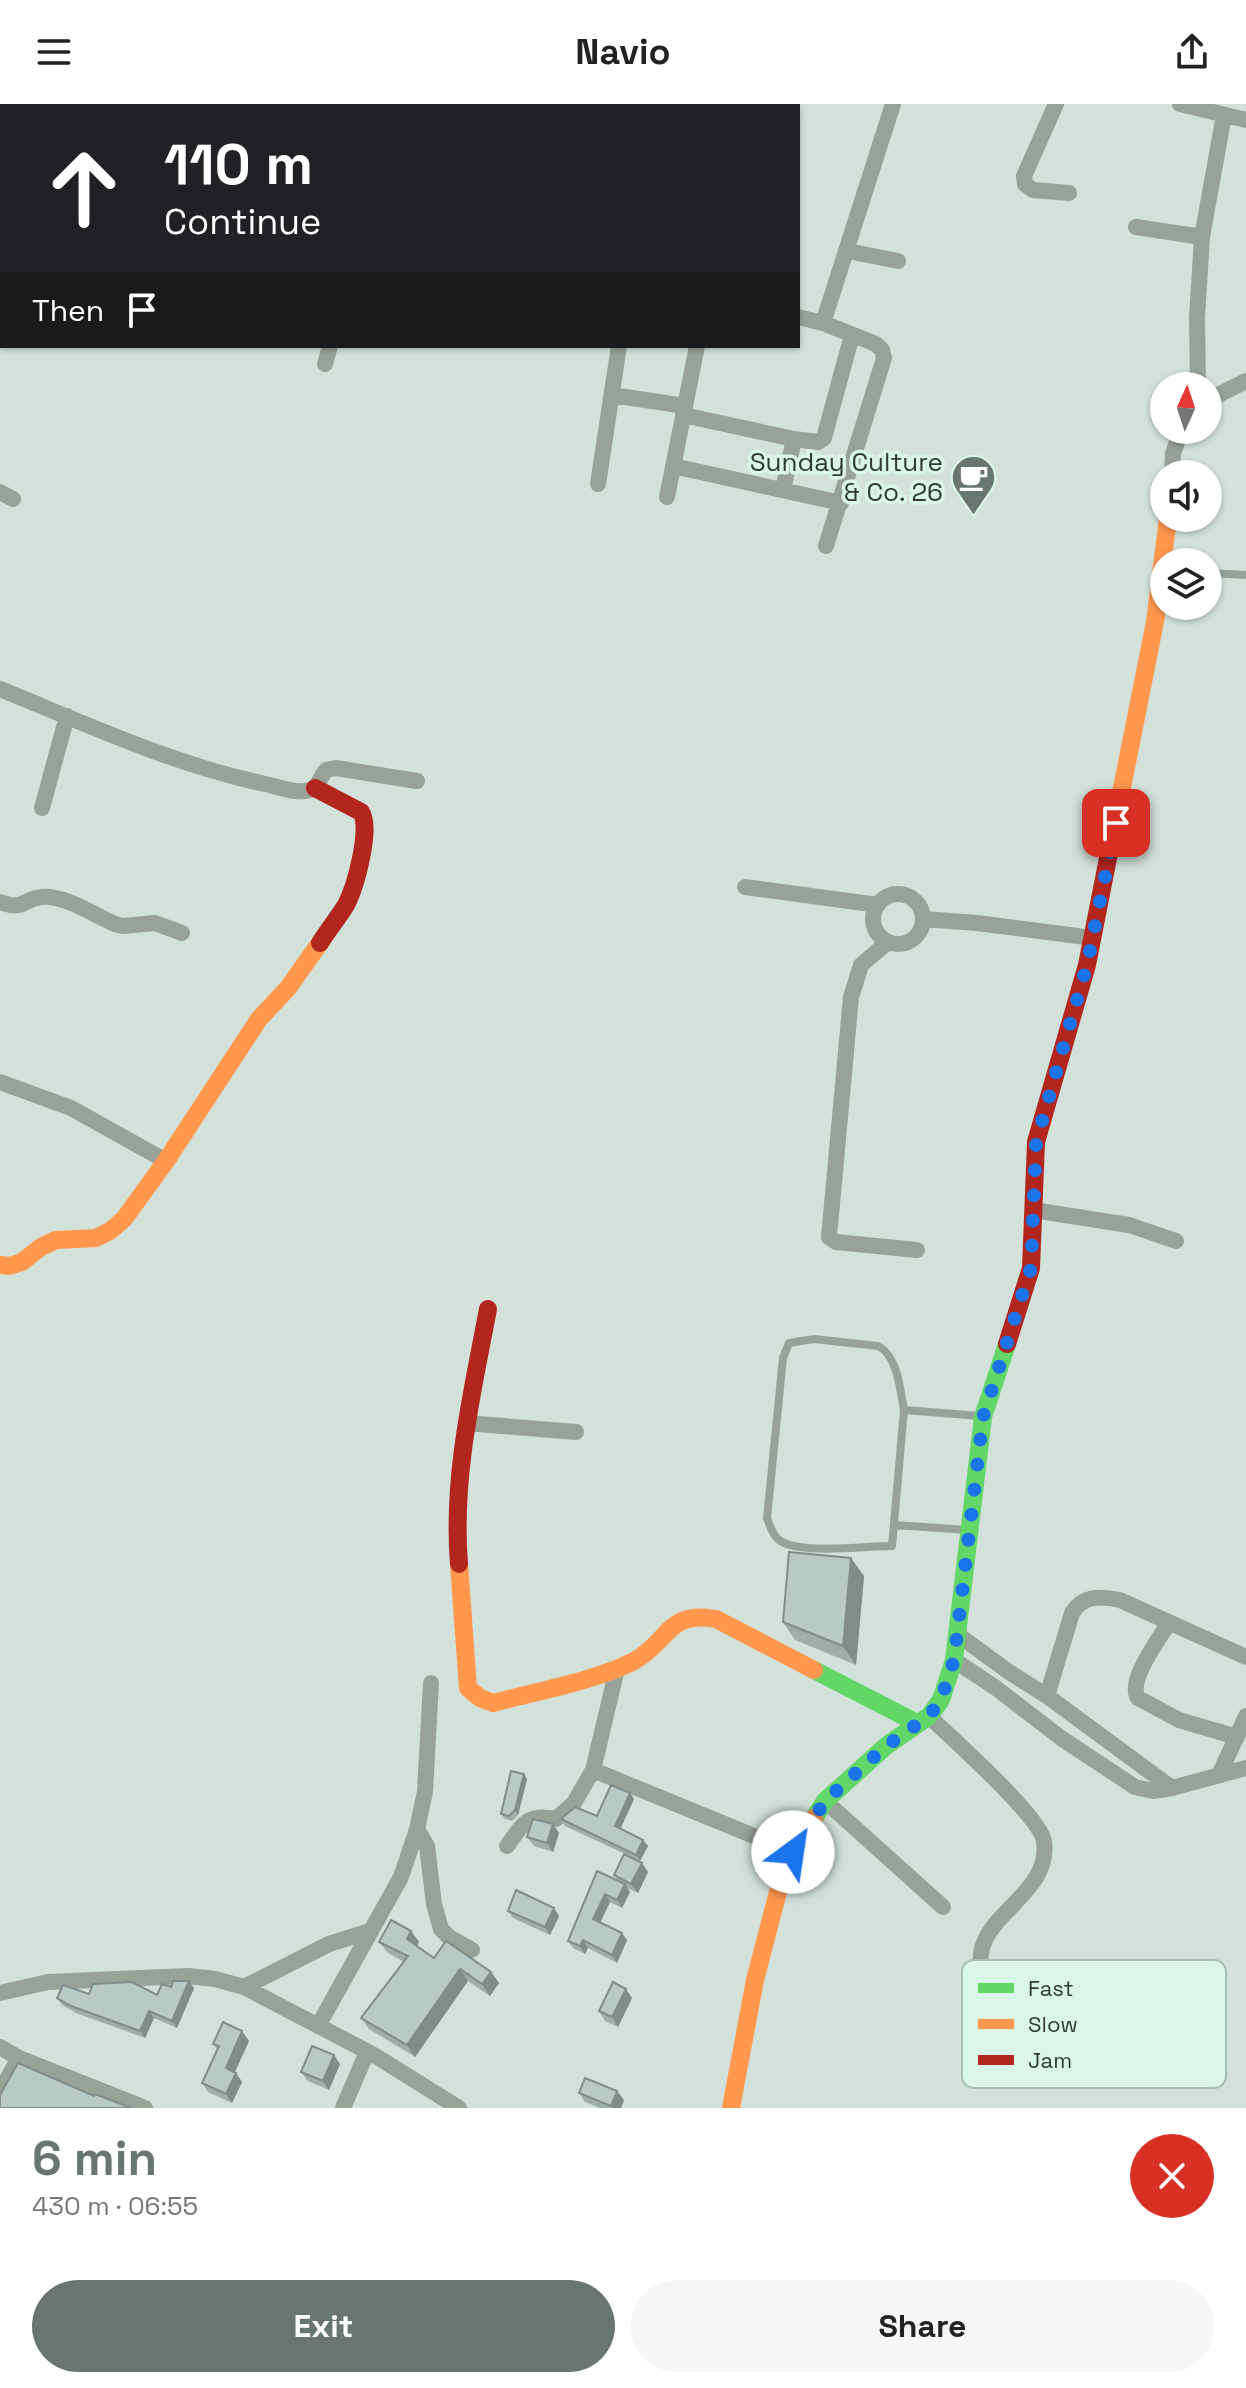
<!DOCTYPE html>
<meta charset="utf-8">
<style>
:root{--surface:#fff;--page:#f6f6f6;--text:#222;--muted:#767676;--accent:#69756f}
body{margin:0;font-family:"Space Grotesk",sans-serif;background:var(--page);color:var(--text);height:100vh;display:flex;flex-direction:column;font-size:30px;white-space:nowrap}
*{box-sizing:border-box;margin:0}
p{font-size:26px;color:var(--muted)}
.icon{flex:none;width:44px;height:44px;fill:none;stroke:currentColor;stroke-width:2;stroke-linecap:round;stroke-linejoin:round}
.map{position:relative;height:2004px;overflow:hidden}
.drawer{display:flex;flex-direction:column;background:var(--surface);flex:1}
.drawer>*{flex:none}
.hud{position:absolute;left:0px;top:0px;width:800px;height:244px;box-shadow:0 2px 6px #0004;background:#202124;color:#fff;overflow:hidden}
.needle{width:52px;rotate:3deg}
.fabs{position:absolute;left:1150px;top:268px;display:grid;gap:16px}
.fabs a{display:grid;place-items:center;width:72px;height:72px;border-radius:50%;background:var(--surface);box-shadow:0 2px 6px #0004;font-size:40px}
.pin{position:absolute;display:grid;place-items:center;width:68px;height:68px;color:#fff;margin:-34px;border-radius:16px;box-shadow:0 4px 12px #0006}
.me{position:absolute;width:88px;margin:-44px;rotate:31deg;stroke-linejoin:round;filter:drop-shadow(0 0 6px #0008)}
.turn{display:flex;align-items:center;gap:28px;height:168px;padding:0 32px;font-size:36px}
.turn .icon{width:104px;height:104px;stroke-width:2.5}
.turn b{display:block;font-size:56px;line-height:68px}
.then{display:flex;align-items:center;height:76px;padding:0 32px;background:#0003;gap:16px;font-size:30px}
.round{display:grid;place-items:center;flex:none;width:84px;height:84px;border-radius:42px;background:var(--page)}
.summary{display:flex;align-items:center;justify-content:space-between;height:136px;padding:0 32px}
h1{font-size:48px;font-weight:600;line-height:60px;color:var(--accent)}
.cta{display:flex;gap:16px;margin-top:auto;padding:16px 32px}
.cta a{flex:1;height:92px;border-radius:48px;background:var(--accent);color:#fff;font-size:32px;font-weight:600;line-height:92px;text-align:center}
.cta a+a{background:var(--page);color:var(--text)}
header{display:flex;justify-content:space-between;align-items:center;height:104px;padding:0 32px;background:var(--surface);font-size:36px;font-weight:600}
.map>svg:first-child{display:block}
</style>
<header><svg class="icon" aria-label="menu" viewBox="0 0 24 24"><path d="M4 6h16M4 12h16M4 18h16"/></svg>Navio<svg class="icon" aria-label="share" viewBox="0 0 24 24"><path d="M12 15V3M7 8l5-5 5 5M5 13v7h14v-7"/></svg></header>
<div class="map">
<svg width="1246" height="2004" viewBox="0 0 1246 2004">
<rect width="100%" height="100%" fill="#d2e2da"/>
<g fill="none" stroke-linecap="round" stroke-linejoin="round">
<path stroke="#98a299" stroke-width="8" d="M1208 469 1246 471
M904 1306C900 1286 898 1252 878 1242L814 1235 789 1239 783 1254 767 1414C770 1422 772 1430 779 1436 799 1451 866 1442 892 1442L904 1306 980 1312
M894 1421 969 1426"/>
<path stroke="#98a299" stroke-width="16" d="M1056 0 1024 72 1025 80 1033 86 1069 89
M1180 0 1246 16
M32 2 33 0
M114 2 116 0
M400 2 401 0
M479 2 480 0
M549 2 550 0
M602 2 603 0
M685 2 686 0
M756 2V0
M1136 123 1202 133
M848 147 898 157
M798 213 823 219
M325 260 330 242
M1198 282 1197 214 1202 133 1224 11
M612 291 685 302
M1208 296 1246 277
M683 311 794 335
M673 362 841 399
M1172 370 1173 349 1182 326
M598 380 619 242
M783 386 794 335 818 338 824 334 852 231
M0 388 13 395
M667 393 697 242
M826 442 884 254 882 246 876 240 823 219 893 0
M0 585C89 621 176 662 270 681 281 684 301 691 312 685 318 683 321 672 326 666L336 664 417 677
M42 704 67 612
M745 783 878 801
M873 815a25 25 0 1 1 50 0a25 25 0 1 1-50 0Z
M0 798C27 807 21 795 42 793 65 791 94 811 115 820L123 822 155 819 182 829
M923 815 977 819 1093 834
M888 838 861 861 851 893 829 1133 836 1138 917 1146
M0 978 71 1004 166 1057
M1033 1106 1129 1121 1176 1137
M466 1319 576 1328
M1169 1518C1159 1536 1127 1576 1138 1594L1179 1616 1237 1633
M957 1530 1009 1568 1047 1592
M954 1556 996 1584 1061 1634 1135 1683 1153 1687 1172 1684 1246 1664
M617 1565 593 1666 793 1748
M929 1612C951 1634 1040 1712 1044 1737 1053 1798 957 1814 986 1880
M1219 1671 1246 1612
M1172 1684 1047 1592 1072 1509C1083 1491 1101 1492 1120 1496L1246 1553
M825 1697 943 1803
M417 1725 427 1742 434 1800 441 1825 449 1833 472 1846
M507 1742C523 1720 527 1709 556 1715L574 1699 593 1666
M244 1883 329 1840 370 1827
M0 1889 48 1878 188 1872 215 1875 244 1883 374 1951 459 2004
M318 1922 401 1773 417 1725 425 1688 431 1579
M0 1943 19 1954 145 2004
M0 1988 19 1954
M343 2004 367 1948"/>
<path stroke="#63d668" stroke-width="18" d="M814 1566 917 1619
M814 1714 825 1697 886 1642 929 1612 941 1596 954 1556 983 1313 1007 1240"/>
<path stroke="#ff974d" stroke-width="18" d="M1110 744 1155 518 1168 414
M0 1161 9 1162 22 1158 41 1143 56 1136 96 1134 110 1127 124 1115 166 1057 259 915 288 884 320 839
M459 1460 468 1584 480 1594 493 1599C534 1588 598 1576 634 1557 669 1538 667 1506 716 1515L814 1566
M731 2004 755 1876 778 1788 793 1748 814 1714"/>
<path stroke="#b3261e" stroke-width="18" d="M315 684 361 708C372 724 355 784 346 801 338 814 328 826 320 839
M1007 1240 1031 1164 1036 1038 1087 861 1110 744
M459 1460C452 1373 472 1290 488 1205"/>
</g>
<path fill="#9eaeaa" d="M864 1472 856 1561 795 1536 783 1518Z
M524 1670 527 1675 518 1711 512 1717 505 1715 501 1710Z
M630 1689 634 1695 620 1724 643 1736 648 1742 640 1757 565 1722 561 1715 597 1712Z
M553 1720 559 1729 553 1748 534 1742 527 1733Z
M642 1759 648 1768 638 1789 627 1784 630 1788 622 1804 610 1798 600 1819 627 1836 617 1859 588 1844 585 1850 573 1844 568 1837 597 1767 618 1777 614 1771Z
M554 1804 559 1812 550 1831 513 1814 508 1807Z
M411 1827 419 1838 417 1842 434 1854 491 1868 499 1879 490 1892 468 1877 415 1953 369 1925 361 1914 404 1858 388 1849 379 1838Z
M189 1877 194 1884 177 1924 154 1914 145 1934 76 1909 62 1901 57 1894 89 1890 157 1891 171 1883Z
M632 1894 618 1923 605 1917 599 1907Z
M249 1937 235 1968 242 1978 232 1999 208 1988 202 1979 217 1945 213 1940Z
M340 1960 329 1986 308 1977 301 1968Z
M617 1987 624 1996 621 2004H600L585 1998 579 1989Z"/>
<path fill="#818d8b" d="M851 1454 864 1472 856 1561 843 1542Z
M524 1670 527 1675 518 1711 515 1706Z
M630 1689 634 1695 619 1728 615 1722Z
M553 1720 559 1729 553 1748 547 1739Z
M643 1736 648 1742 640 1757 636 1751Z
M642 1759 648 1768 638 1789 631 1780Z
M625 1780 630 1788 622 1804 617 1796Z
M605 1790 610 1798 598 1823 593 1815Z
M554 1804 559 1812 550 1831 545 1823Z
M411 1827 419 1838 415 1846 407 1835Z
M622 1829 627 1836 617 1859 612 1851Z
M583 1836 588 1844 585 1850 580 1842Z
M460 1865 468 1877 415 1953 407 1941Z
M491 1868 499 1879 490 1892 482 1880Z
M189 1877 194 1884 177 1924 172 1917Z
M626 1885 632 1894 618 1923 612 1913Z
M149 1907 154 1914 145 1934 140 1927Z
M242 1927 249 1937 232 1974 226 1964Z
M334 1951 340 1960 329 1986 323 1977Z
M236 1969 242 1978 232 1999 226 1990Z
M617 1987 624 1996 621 2004H613L611 2002Z"/>
<path fill="#b8cac6" stroke="#818d8b" stroke-width="2" d="M789 1448 851 1454 843 1542 783 1518Z
M511 1667 524 1670 515 1706 509 1712 501 1710Z
M611 1681 630 1689 615 1722 643 1736 636 1751 561 1715 575 1703 597 1712Z
M533 1715 553 1720 547 1739 527 1733Z
M624 1750 642 1759 631 1780 614 1771Z
M597 1767 625 1780 617 1796 605 1790 593 1815 622 1829 612 1851 583 1836 580 1842 568 1837Z
M516 1786 554 1804 545 1823 508 1807Z
M391 1816 411 1827 407 1835 434 1854 446 1837 491 1868 482 1880 460 1865 407 1941 361 1914 408 1852 379 1838Z
M173 1877H189L172 1917 149 1907 140 1927 71 1902 57 1894 63 1881 89 1890 93 1880 132 1878 157 1891 162 1880 171 1883Z
M613 1878 626 1885 612 1913 599 1907Z
M223 1918 242 1927 226 1964 236 1969 226 1990 202 1979 219 1942 213 1940Z
M312 1942 334 1951 323 1977 301 1968Z
M18 1959 94 1992 95 1990 131 2004H0V1991Z
M585 1974 617 1987 611 2002 579 1989Z"/>
<g fill="none" stroke-linecap="round" stroke-linejoin="round">
<path stroke="#1a73e8" stroke-width="14" stroke-dasharray="0 25.2" d="M793 1748 825 1697 886 1642 929 1612 941 1596 954 1556 983 1313 1031 1164 1036 1038 1087 861 1116 719"/>
</g>
<defs>
<symbol id="cafe-pin" viewBox="-11 -11 22 30"><path d="M0 17L-7.5 6A9.5 9.5 0 1 1 7.5 6Z" fill="#69756f" stroke="#d9f6e8"/><path d="M-5.5-4.5H6V0H3Q3 3.5 0 3.5H-2.5Q-5.5 3.5-5.5 0ZM3-3.2v2h1.7v-2ZM-6 4.5H4V6H-6Z" fill="#fff"/></symbol>
</defs>
<g fill-rule="evenodd">
<use href="#cafe-pin" x="948" y="348" width="51" height="69"/>
</g>
<g text-anchor="middle" dominant-baseline="central" stroke-width="7" stroke-linejoin="round" paint-order="stroke">
<g font-size="26" fill="#303b36" stroke="#d9f6e8" text-anchor="end">
<text x="943" y="358">Sunday Culture<tspan x="943" dy="30">&amp; Co. 26</tspan></text>
</g>
</g>
<rect x="962" y="1856" width="264" height="128" rx="12" fill="#d9f6e8" stroke="#a6beb3" stroke-width="2"/>
<rect x="978" y="1879" width="36" height="10" fill="#63d668"/>
<rect x="978" y="1915" width="36" height="10" fill="#ff974d"/>
<rect x="978" y="1951" width="36" height="10" fill="#b3261e"/>
<g font-size="22" fill="#303b36">
<text x="1028" y="1892">Fast</text>
<text x="1028" y="1928">Slow</text>
<text x="1028" y="1964">Jam</text>
</g>
</svg>
<div class="fabs">
<a><svg class="needle" viewBox="-14 -14 28 28"><path d="M0-13l5 13h-10z" fill="#e53935"/><path d="M0 13l5-13h-10z" fill="#767676"/></svg></a>
<a><svg class="icon" aria-label="sound" viewBox="0 0 24 24"><path d="M4 9h4l5-4v14l-5-4H4zM17 9q2 3 0 6"/></svg></a>
<a><svg class="icon" aria-label="layers" viewBox="0 0 24 24"><path d="M12 4l9 5-9 5-9-5zM3 14l9 5 9-5"/></svg></a>
</div>
<div class="pin" style="left:1116px;top:719px;background:#d93025"><svg class="icon" aria-label="arrive" viewBox="0 0 24 24"><path d="M6 21V4h12l-3 4 3 4H6"/></svg></div>
<svg class="me" style="left:793px;top:1748px" viewBox="-20 -20 40 40"><circle r="19" fill="#fff"/><path d="M0-13L10 11 0 6-10 11z" fill="#1a73e8"/></svg>
<div class="hud">
<div class="turn"><svg class="icon" aria-label="ahead" viewBox="0 0 24 24"><path d="M12 20V5M6 11l6-6 6 6"/></svg><div><b>110 m</b>Continue</div></div>
<div class="then">Then<svg class="icon" aria-label="arrive" viewBox="0 0 24 24"><path d="M6 21V4h12l-3 4 3 4H6"/></svg></div>
</div>
</div>
<section class="drawer">
<div class="summary"><div><h1>6 min</h1><p>430 m · 06:55</p></div><a class="round" style="background:#d93025;color:#fff"><svg class="icon" aria-label="close" viewBox="0 0 24 24"><path d="M6 6l12 12M18 6L6 18"/></svg></a></div>
<div class="cta"><a>Exit</a><a>Share</a></div>
</section>
